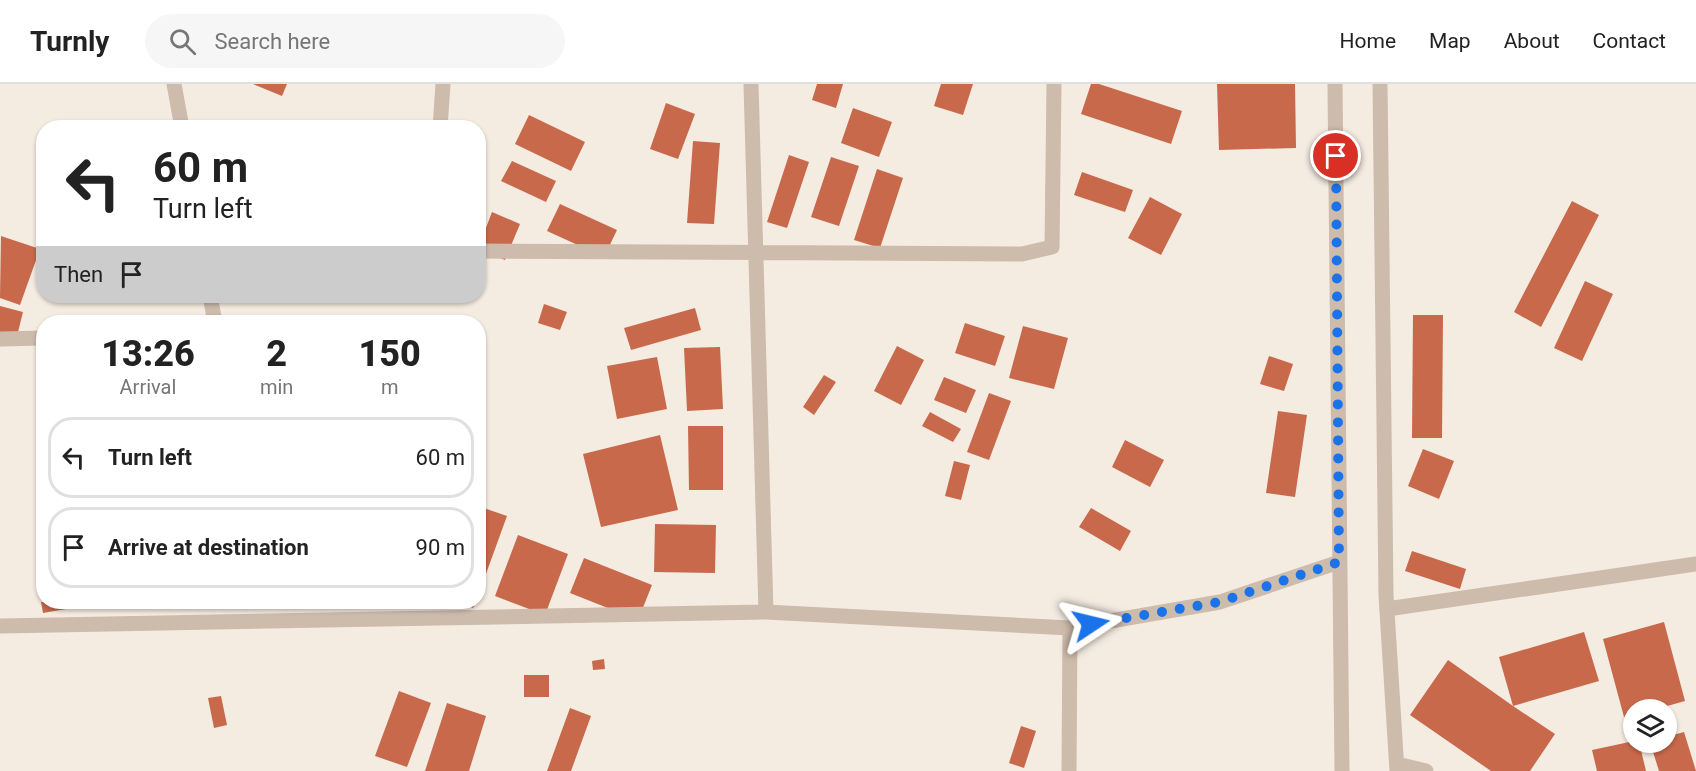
<!DOCTYPE html>
<style>
:root{--surface:#fff;--page:#f6f6f6;--text:#222;--muted:#767676;--line:#e0e0e0}
body{margin:0;font-family:Roboto,sans-serif;background:var(--page);color:var(--text);height:100vh;display:flex;flex-direction:column;font-size:22px;white-space:nowrap}
*{box-sizing:border-box;margin:0}
p{font-size:20px;color:var(--muted)}
.icon{flex:none;width:33px;height:33px;fill:none;stroke:currentColor;stroke-width:2;stroke-linecap:round;stroke-linejoin:round}
.map{position:relative;flex:1;overflow:hidden}
.details{position:absolute;left:36px;top:231px;width:450px;height:294px;display:flex;flex-direction:column;background:var(--surface);border-radius:24px;box-shadow:0 2px 4px #0004}
.details>*{flex:none}
.top-card{position:absolute;left:36px;top:36px;width:450px;height:183px;border-radius:24px;box-shadow:0 2px 4px #0004;background:#fff;color:var(--text);overflow:hidden}
.tools{position:absolute;left:1623px;top:615px;display:grid;gap:12px}
.tools a{display:grid;place-items:center;width:54px;height:54px;border-radius:50%;background:var(--surface);box-shadow:0 2px 4px #0004;font-size:30px}
.pin{position:absolute;display:grid;place-items:center;width:51px;height:51px;color:#fff;margin:-26px;border:3px solid #fff;border-radius:50%;box-shadow:0 2px 6px #0007}
.me{position:absolute;width:66px;margin:-33px;rotate:80deg;stroke-linejoin:round;filter:drop-shadow(0 0 4px #0008)}
.turn{display:flex;align-items:center;gap:21px;height:126px;padding:0 18px;font-size:27px}
.turn .icon{width:78px;height:78px;stroke-width:2.5}
.turn b{display:block;font-size:42px;line-height:51px}
.then{display:flex;align-items:center;height:57px;padding:0 18px;background:#0003;gap:12px;font-size:22px}
.eta{display:flex;justify-content:space-evenly;align-items:center;height:102px;text-align:center}
.eta b{font-size:36px;font-weight:800;line-height:42px}
ul{padding:0;list-style:none}
li{display:flex;align-items:center;gap:18px;height:81px;margin:0 12px 9px;padding:0 6px;border:3px solid var(--line);border-radius:24px}
li div{flex:1}
li b{display:block;font-size:22px}
li em{font-style:normal}
header{display:flex;align-items:center;gap:36px;box-sizing:border-box;height:84px;padding:0 30px;background:var(--surface);border-bottom:2px solid var(--line)}
header strong{font-size:28px}
nav{display:flex;gap:33px;margin-inline-start:auto;font-size:21px}
.search{width:420px;height:54px;background:var(--page);display:flex;align-items:center;gap:15px;box-sizing:border-box;padding:0 21px;border-radius:33px;color:var(--muted);font-size:22px}
.map>svg:first-child{display:block}
</style>
<header>
<strong>Turnly</strong>
<div class="search"><svg class="icon" aria-label="search" viewBox="0 0 24 24"><circle cx="10" cy="10" r="6"/><path d="M15 15l6 6"/></svg>Search here</div>
<nav><a>Home</a><a>Map</a><a>About</a><a>Contact</a></nav>
</header>
<div class="map">
<svg width="1696" height="687" viewBox="0 0 1696 687">
<rect width="100%" height="100%" fill="#f4ebe1"/>
<path fill="#c8694b" d="M253 0H287L282 12Z
M817 0H843L836 24 812 16Z
M941 0H973L963 31 934 22Z
M1091 0H1099L1182 27 1171 60 1081 30Z
M1217 0H1295L1296 64 1219 66Z
M666 19 695 30 678 75 650 65Z
M853 24 892 38 879 73 841 59Z
M529 31 585 58 571 87 515 60Z
M693 57 720 59 714 140 687 139Z
M789 71 809 78 787 144 767 138Z
M831 73 859 82 839 142 811 133Z
M512 77 556 97 546 118 501 97Z
M877 85 903 94 880 164 854 156Z
M1082 88 1133 106 1125 128 1074 111Z
M1150 113 1182 130 1161 171 1128 154Z
M1572 117 1599 131 1541 243 1514 228Z
M560 120 617 146 604 173 547 147Z
M492 128 520 140 505 176 478 165Z
M1 152 40 165 20 221 0 214Z
M1585 197 1613 210 1582 277 1554 264Z
M544 220 567 228 560 246 538 239Z
M0 222 23 228 17 252 0 248Z
M695 224 701 246 631 266 624 244Z
M1413 231H1443L1442 354H1412Z
M965 239 1005 252 995 282 955 269Z
M1023 242 1068 254 1054 305 1009 294Z
M897 262 924 276 901 321 874 307Z
M720 263 723 325 687 327 684 264Z
M1269 272 1293 280 1284 307 1260 300Z
M657 273 667 325 617 335 607 282Z
M824 291 836 298 814 331 803 323Z
M944 293 976 306 966 329 934 316Z
M989 309 1011 317 989 376 967 368Z
M1278 327 1307 331 1295 413 1266 409Z
M930 328 961 345 953 358 922 342Z
M688 342H723V406H689Z
M660 351 678 426 601 443 583 370Z
M1125 356 1164 376 1150 403 1112 383Z
M1423 365 1454 377 1439 415 1408 402Z
M954 377 970 381 961 416 945 412Z
M478 422 507 432 479 509H478Z
M1091 424 1131 447 1120 467 1079 443Z
M655 440 716 441 715 489 654 488Z
M518 451 568 470 545 531 495 512Z
M1412 467 1466 485 1460 505 1405 487Z
M584 474 652 501 638 536 570 509Z
M41 518H65L66 525 43 529Z
M457 518H476L473 524Z
M1664 538 1685 617 1653 626H1634V631L1624 633 1603 555Z
M1584 548 1599 597 1513 622 1555 650 1530 687H1491L1410 631 1448 576 1513 622 1499 573Z
M604 575 605 585 593 586 592 577Z
M524 591H549V613H524Z
M399 607 431 619 407 683 375 672Z
M221 612 227 641 214 644 208 614Z
M447 619 486 632 469 687H425Z
M570 624 591 632 571 687H547Z
M1021 642 1036 647 1024 684 1009 679Z
M1684 648 1696 687H1659L1650 658H1666V653Z
M1634 657V658H1639L1646 687H1597L1592 666Z"/>
<g fill="none" stroke-linecap="round" stroke-linejoin="round">
<path stroke="#cdbbac" stroke-width="15" d="M174 0 182 44
M751 0 766 528
M440 44 443 0
M478 167 1022 170 1052 163 1054 0
M210 212 215 238
M0 255 44 254
M1387 525 1696 480
M0 542 766 528 1070 544 1220 518 1339 478
M1397 680 1426 687
M1069 687 1070 544"/>
<path stroke="#cdbbac" stroke-width="15" d="M1335 0 1342 687
M1380 0 1386 511 1397 687"/>
</g>
<g fill="none" stroke-linecap="round" stroke-linejoin="round">
<path stroke="#1a73e8" stroke-width="10" stroke-dasharray="0 18" d="M1091 540 1220 518 1339 478 1336 72"/>
</g>
</svg>
<div class="tools">
<a><svg class="icon" aria-label="layers" viewBox="0 0 24 24"><path d="M12 4l9 5-9 5-9-5zM3 14l9 5 9-5"/></svg></a>
</div>
<div class="pin" style="left:1336px;top:72px;background:#d93025"><svg class="icon" aria-label="arrive" viewBox="0 0 24 24"><path d="M6 21V4h12l-3 4 3 4H6"/></svg></div>
<svg class="me" style="left:1091px;top:540px" viewBox="-20 -20 40 40"><path d="M0-17L14 15 0 8-14 15z" fill="#1a73e8" stroke="#fff" stroke-width="4"/></svg>
<div class="top-card">
<div class="turn"><svg class="icon" aria-label="left" viewBox="0 0 24 24"><path d="M17 20v-9H6M10 6l-5 5 5 5"/></svg><div><b>60 m</b>Turn left</div></div>
<div class="then">Then<svg class="icon" aria-label="arrive" viewBox="0 0 24 24"><path d="M6 21V4h12l-3 4 3 4H6"/></svg></div>
</div>
<section class="details">
<div class="eta">
<div><b>13:26</b><p>Arrival</p></div>
<div><b>2</b><p>min</p></div>
<div><b>150</b><p>m</p></div>
</div>
<ul>
<li><svg class="icon" aria-label="left" viewBox="0 0 24 24"><path d="M17 20v-9H6M10 6l-5 5 5 5"/></svg><div><b>Turn left</b></div><em>60 m</em></li>
<li><svg class="icon" aria-label="arrive" viewBox="0 0 24 24"><path d="M6 21V4h12l-3 4 3 4H6"/></svg><div><b>Arrive at destination</b></div><em>90 m</em></li>
</ul>
</section>
</div>
